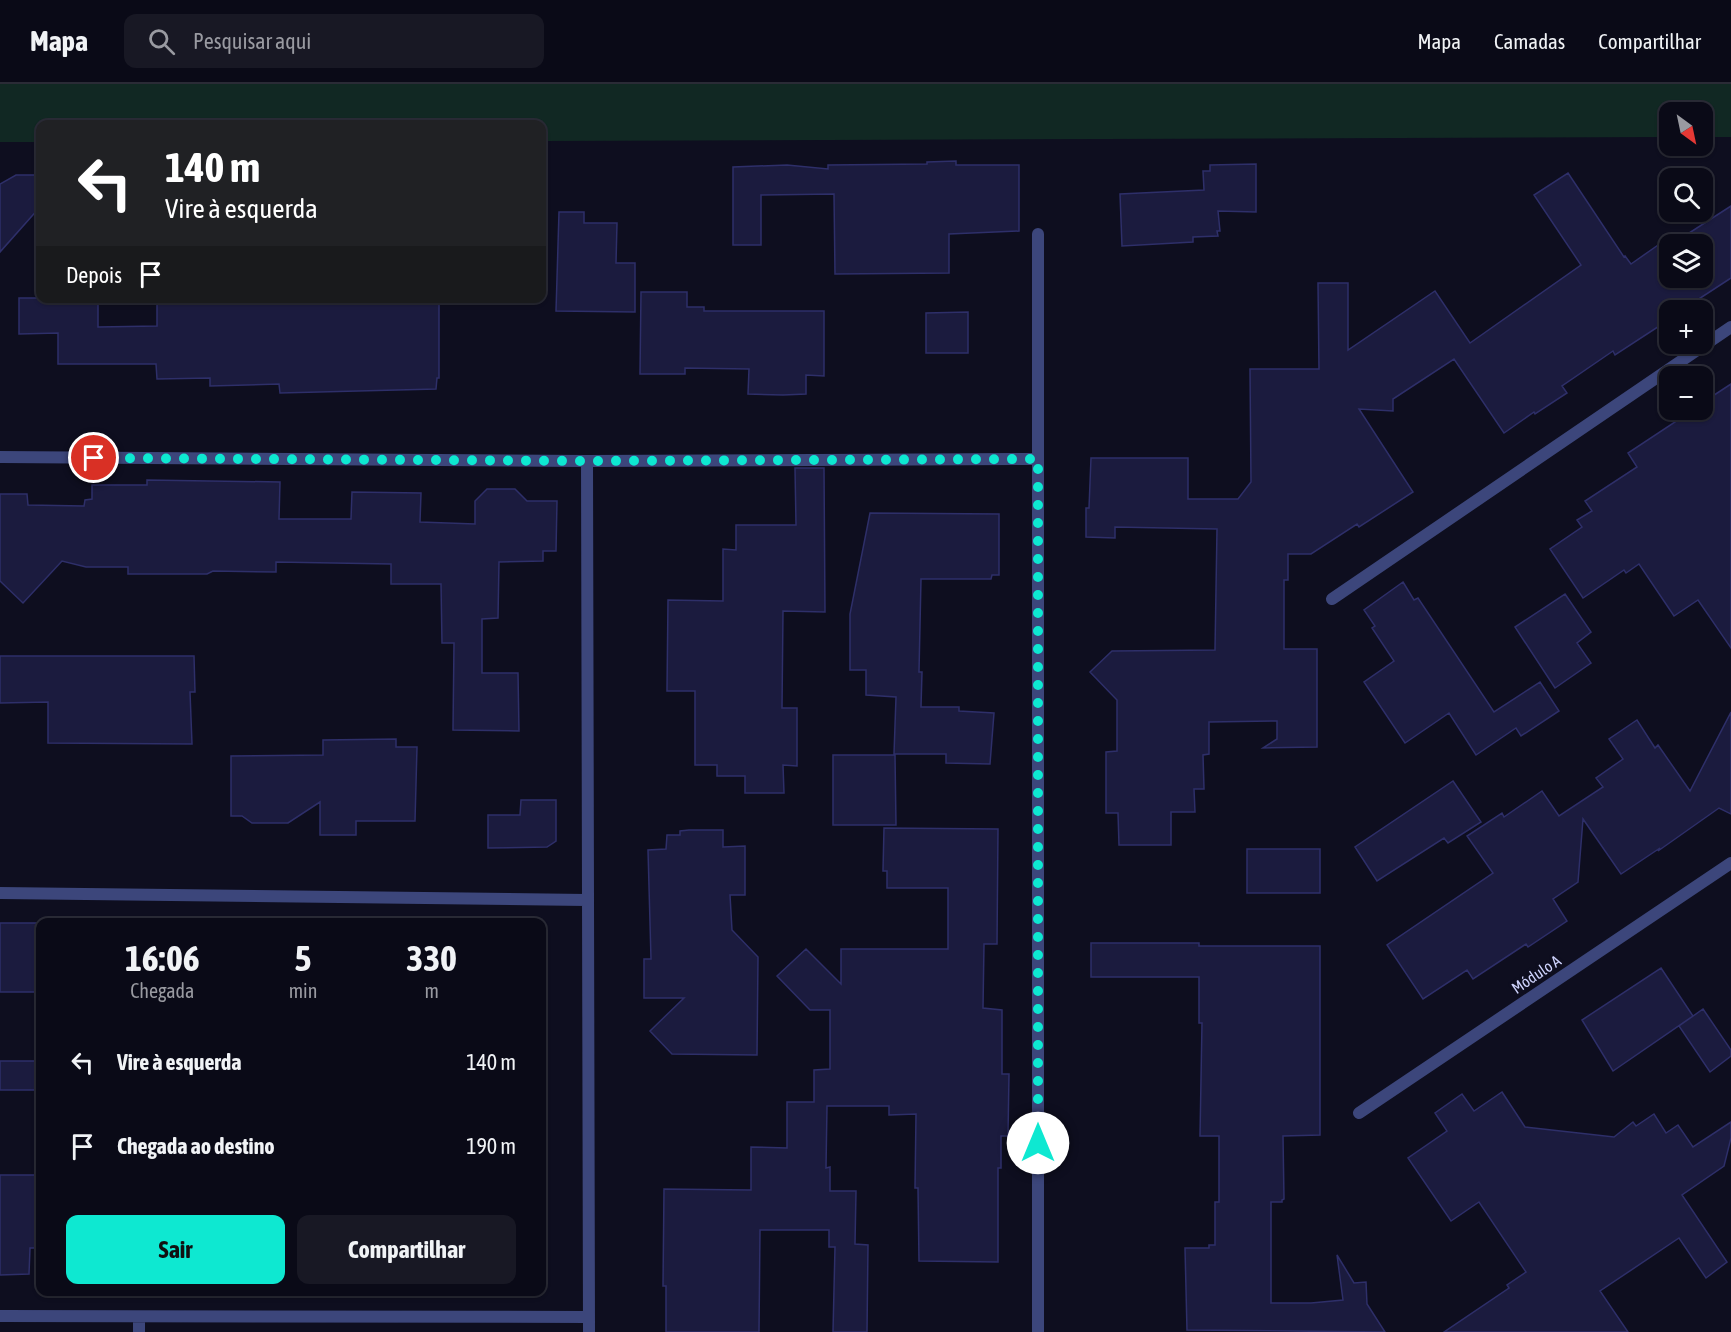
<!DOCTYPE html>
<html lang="pt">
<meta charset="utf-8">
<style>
:root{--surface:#0a0a17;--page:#181824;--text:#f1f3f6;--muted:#999aa1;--line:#2a2b36;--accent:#0ee8d1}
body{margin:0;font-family:"Asap Condensed",sans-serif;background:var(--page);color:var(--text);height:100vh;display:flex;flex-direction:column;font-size:22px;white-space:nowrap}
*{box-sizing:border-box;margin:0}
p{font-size:20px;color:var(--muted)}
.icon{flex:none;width:33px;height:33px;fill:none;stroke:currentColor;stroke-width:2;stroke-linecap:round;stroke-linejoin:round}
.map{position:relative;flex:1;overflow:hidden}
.sheet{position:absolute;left:36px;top:834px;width:510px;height:378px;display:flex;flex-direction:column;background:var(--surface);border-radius:12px;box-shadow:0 2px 4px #0004,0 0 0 2px var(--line)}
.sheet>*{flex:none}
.top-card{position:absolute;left:36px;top:36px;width:510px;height:183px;border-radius:12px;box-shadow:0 2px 4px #0004,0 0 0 2px var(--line);background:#202124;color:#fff;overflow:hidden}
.needle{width:39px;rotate:147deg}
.buttons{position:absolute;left:1659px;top:18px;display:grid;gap:12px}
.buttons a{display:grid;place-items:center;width:54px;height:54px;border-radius:12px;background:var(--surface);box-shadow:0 2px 4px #0004,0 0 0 2px var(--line);font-size:30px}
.pin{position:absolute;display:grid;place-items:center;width:51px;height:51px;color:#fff;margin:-26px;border:3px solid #fff;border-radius:50%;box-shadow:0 2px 6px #0007}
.me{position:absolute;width:66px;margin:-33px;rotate:0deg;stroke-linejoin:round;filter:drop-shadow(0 0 4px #0008)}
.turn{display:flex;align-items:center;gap:21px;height:126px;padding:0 30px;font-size:27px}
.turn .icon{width:78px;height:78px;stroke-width:2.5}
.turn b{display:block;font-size:42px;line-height:51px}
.then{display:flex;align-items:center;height:57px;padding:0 30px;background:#0003;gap:12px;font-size:22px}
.eta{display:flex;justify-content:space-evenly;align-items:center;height:102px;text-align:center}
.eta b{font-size:36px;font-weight:700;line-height:42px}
.primary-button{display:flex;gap:12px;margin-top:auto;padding:12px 30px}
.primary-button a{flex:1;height:69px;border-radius:12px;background:var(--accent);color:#111;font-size:24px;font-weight:700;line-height:69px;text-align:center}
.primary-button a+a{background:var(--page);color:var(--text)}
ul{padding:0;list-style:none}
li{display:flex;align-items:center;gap:18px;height:84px;padding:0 30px}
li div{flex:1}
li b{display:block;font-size:22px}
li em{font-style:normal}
header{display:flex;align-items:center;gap:36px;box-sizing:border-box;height:84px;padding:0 30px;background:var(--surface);border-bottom:2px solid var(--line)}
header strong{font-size:28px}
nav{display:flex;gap:33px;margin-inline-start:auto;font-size:21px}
.search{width:420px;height:54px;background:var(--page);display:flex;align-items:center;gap:15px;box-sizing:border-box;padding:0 21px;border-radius:12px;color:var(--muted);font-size:22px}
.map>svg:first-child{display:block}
</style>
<header>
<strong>Mapa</strong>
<div class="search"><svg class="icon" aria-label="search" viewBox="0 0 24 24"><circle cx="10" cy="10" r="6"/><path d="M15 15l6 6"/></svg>Pesquisar aqui</div>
<nav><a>Mapa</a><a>Camadas</a><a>Compartilhar</a></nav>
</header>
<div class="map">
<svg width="1731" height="1248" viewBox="0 0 1731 1248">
<rect width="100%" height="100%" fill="#0e0e1f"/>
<path fill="#112823" d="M0 0H1731V53H1703L1702 28H1670L1669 53 542 57V40H40V58H0Z"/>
<path fill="#1b1b3e" stroke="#2e2f69" stroke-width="1.5" d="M956 77V81H1019V147L949 150V189L835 190 834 110 761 111V161H733V83L787 81 828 85V81L927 80V78Z
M1256 80V128L1218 127 1220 147H1217L1218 152 1193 153V158L1122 162 1120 110 1204 106 1203 87H1210V81Z
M1568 89 1624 173 1625 172 1631 180 1661 159 1663 163 1670 158V194H1702V160H1672L1731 122V194L1682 226H1670V235L1615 271 1613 267 1562 302 1567 309 1535 330 1534 328 1504 349 1454 275 1393 315V327L1359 325 1413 408 1359 443 1357 440 1311 470H1288V496H1284V565H1317V663L1263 664 1277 655V637L1209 638V670L1203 671 1204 705H1194L1195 728H1171V761H1119L1118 729H1106V668L1117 667V616L1090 588 1112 567 1215 566 1217 445 1115 443V454L1086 453V424H1089L1091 374H1188V415H1238L1251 398 1250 285H1319L1318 199H1348V266L1435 207 1470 259 1581 181 1534 111Z
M16 91H40V123L0 168V100Z
M559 128H584V139H617L616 179H635V228L556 227Z
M641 208H687V223H704V227H824V292L806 291V310L783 311 748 310 749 285 685 284V290H640Z
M19 214H98V243L157 242V214H439V294H437L436 305 280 309 279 300 210 302V294L157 295 156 280H58V249L19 250Z
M968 228V269H926V229Z
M1731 300V564L1698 516 1674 532 1639 480 1626 489 1624 486 1583 514 1550 465 1582 443 1577 436 1592 427 1585 417 1637 383 1628 369 1693 326H1702V319Z
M795 384H824L825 528 783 527 782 624H797V682L783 681 784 709H745V692H717V681H695V607H667L668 516 723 517V465L736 466V441H796Z
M147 396 280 398 279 435H351L352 408 421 409 420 438 475 440V417L487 405H515L527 417H557L556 467H543V477L499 478 498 534 482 535V589H518L519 647 453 646 454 559H442L441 500H391V480L276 478V488L213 487 207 490H128V483H86L62 477 23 519 0 497V410H27L28 421 84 422 85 416 92 415V401H147Z
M870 429 999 430V491H992L991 495H921L919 588H922L921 623H959V627L994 629 990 680 946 679V670H894L896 613 866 611V586H850V530Z
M1403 498 1414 516 1418 514 1494 628 1540 598 1559 627 1521 652 1516 644 1476 671 1449 629 1405 659 1364 598 1394 577 1372 544 1375 542 1364 526Z
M1565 510 1591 548 1577 559 1591 579 1555 604 1515 543Z
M0 572H194L195 608H190L192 660 48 659V618L0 619Z
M1731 628V730L1719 724 1658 767 1660 764 1621 790 1583 735 1578 798 1553 815 1567 837 1528 863 1526 860 1473 895 1467 886 1423 915 1387 861 1493 789 1467 752 1502 729 1504 733 1542 707 1559 732 1603 703 1596 694 1623 675 1609 655 1637 636 1655 664 1658 661 1690 707Z
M396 655V663H417L415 737H356V751H320V718L288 739H252L242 732H231V672L323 671V656Z
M833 671H895L896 741H833Z
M1453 697 1481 738 1448 759 1444 754 1377 797 1355 763Z
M521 716H556V757L547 763 488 764V731H520Z
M884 744 998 745 997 860H984L983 924 1002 926V990H1009L1008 1052H1001V1084H998V1178L919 1177 918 1104H915L916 1030 889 1031V1022H827L826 1084 830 1083V1107H856L855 1160 868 1161 867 1248H833L835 1163H829V1146H760L759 1248H666V1202H663L664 1105 751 1106V1063L787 1064V1018H814V986L830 985V926H810L777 892 806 865 841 900V865H948V804H887V787H883Z
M689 746H723V763L745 762V811H730L732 846 758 873 757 971 672 970 650 947 684 914H644V875H651L648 766 666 765 667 751H680V747Z
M1247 765H1320V809H1247Z
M0 839H40V908H0Z
M1091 859H1199V862H1320V1051L1283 1052 1284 1115 1282 1116V1118H1271V1219H1311L1343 1216 1337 1171 1354 1199 1366 1198 1367 1220 1385 1248 1187 1246 1185 1164H1209V1161H1215V1118H1219V1052H1200L1202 939H1199V893H1091Z
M1661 884 1693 932 1613 987 1582 936Z
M1703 925 1731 966V972L1710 988 1679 942Z
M0 977H40V1006H0Z
M1502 1008 1525 1043 1614 1053 1633 1038 1636 1042 1654 1030 1666 1049 1678 1041 1693 1063 1731 1038V1054L1724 1082 1682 1111 1727 1178 1706 1194 1679 1154 1600 1207 1628 1248H1444L1509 1204 1507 1201 1526 1188 1479 1118 1451 1137 1408 1074 1447 1047 1435 1029 1462 1010 1474 1027Z
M0 1091H40V1164H30L29 1190 0 1191Z"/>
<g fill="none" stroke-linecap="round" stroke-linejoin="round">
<path stroke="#3c467b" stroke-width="12" d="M1038 150V1248
M0 373 587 377 1038 375
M587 377 589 1248
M1332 515 1731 243
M0 809 586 816
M1359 1029 1731 779
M0 1232 589 1233
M139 1248V1233"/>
</g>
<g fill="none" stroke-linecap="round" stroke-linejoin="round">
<path stroke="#0ee8d1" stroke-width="10" stroke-dasharray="0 18" d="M94 374 587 377 1038 375V1059"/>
</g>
<g text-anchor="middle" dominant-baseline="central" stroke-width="6" stroke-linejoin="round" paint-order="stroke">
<g font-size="16" fill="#ced3fc" stroke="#0e0e1f">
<text transform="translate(1536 890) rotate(-34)">Módulo A</text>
</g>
</g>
</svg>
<div class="buttons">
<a><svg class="needle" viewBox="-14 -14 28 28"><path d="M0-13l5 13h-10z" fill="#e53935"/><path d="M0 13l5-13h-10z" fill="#999aa1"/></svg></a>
<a><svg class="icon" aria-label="search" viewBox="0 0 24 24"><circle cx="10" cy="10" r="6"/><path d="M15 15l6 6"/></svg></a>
<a><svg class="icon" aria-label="layers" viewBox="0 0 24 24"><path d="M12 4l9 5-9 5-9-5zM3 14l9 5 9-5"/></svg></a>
<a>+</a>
<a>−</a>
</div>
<div class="pin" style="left:94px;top:374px;background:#d93025"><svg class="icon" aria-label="arrive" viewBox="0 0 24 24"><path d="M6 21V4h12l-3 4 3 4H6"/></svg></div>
<svg class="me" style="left:1038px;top:1059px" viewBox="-20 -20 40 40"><circle r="19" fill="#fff"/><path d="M0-13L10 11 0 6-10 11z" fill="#0ee8d1"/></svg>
<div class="top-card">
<div class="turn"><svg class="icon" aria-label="left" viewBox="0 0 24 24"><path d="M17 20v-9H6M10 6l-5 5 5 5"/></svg><div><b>140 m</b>Vire à esquerda</div></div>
<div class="then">Depois<svg class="icon" aria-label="arrive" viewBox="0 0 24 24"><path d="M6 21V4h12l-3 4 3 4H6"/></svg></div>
</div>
<section class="sheet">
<div class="eta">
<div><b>16:06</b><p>Chegada</p></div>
<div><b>5</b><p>min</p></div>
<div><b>330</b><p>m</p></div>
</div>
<ul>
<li><svg class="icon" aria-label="left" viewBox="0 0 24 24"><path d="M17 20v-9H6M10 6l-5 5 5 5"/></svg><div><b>Vire à esquerda</b></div><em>140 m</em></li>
<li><svg class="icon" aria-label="arrive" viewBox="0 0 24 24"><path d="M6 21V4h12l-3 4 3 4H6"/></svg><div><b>Chegada ao destino</b></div><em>190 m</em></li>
</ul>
<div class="primary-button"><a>Sair</a><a>Compartilhar</a></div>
</section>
</div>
